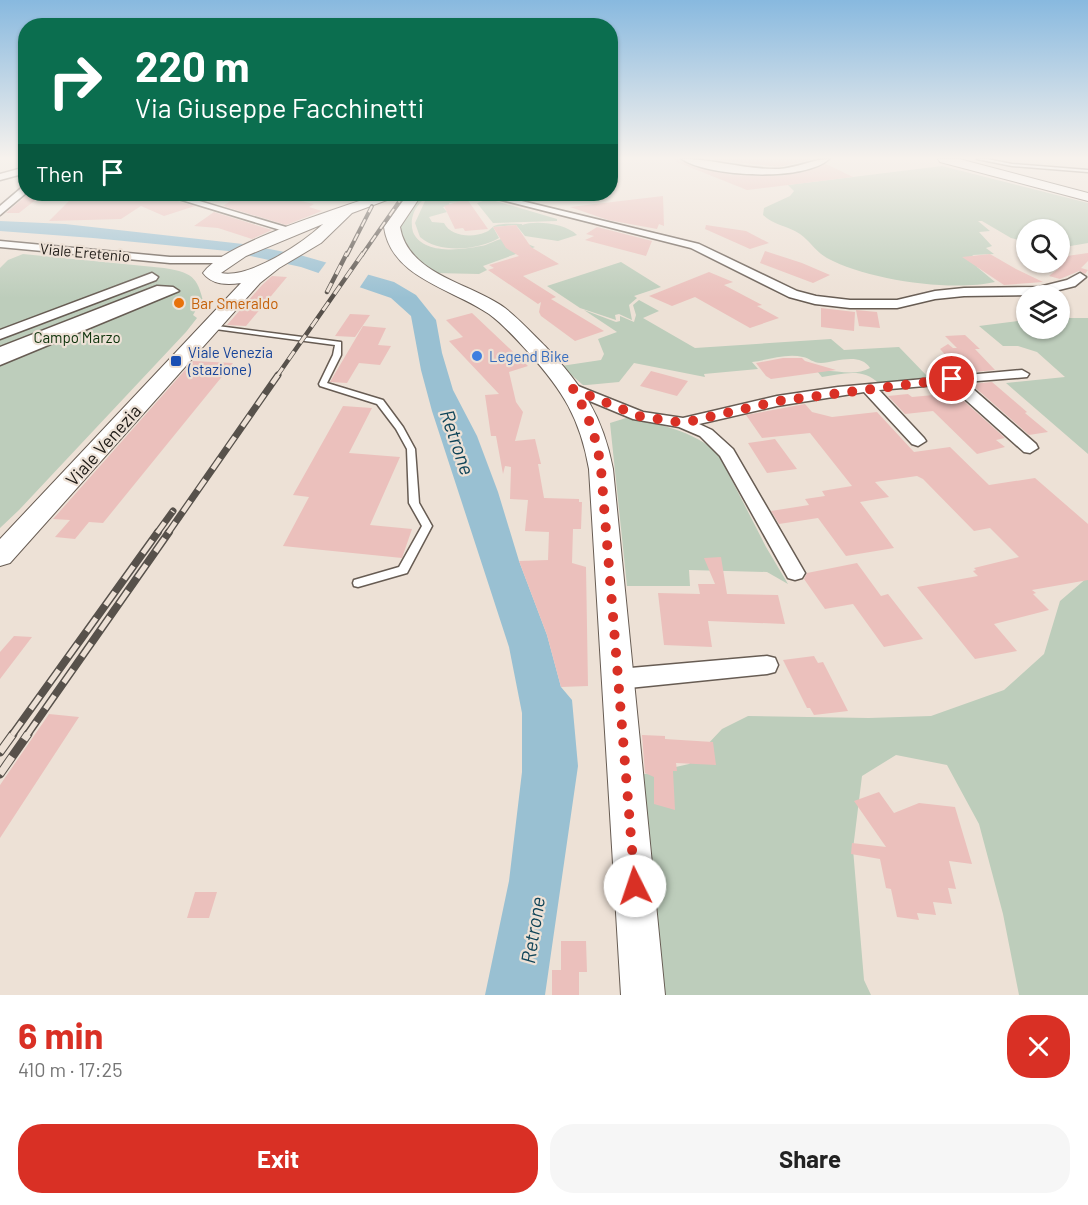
<!DOCTYPE html>
<meta charset="utf-8">
<style>
:root{--surface:#fff;--page:#f6f6f6;--text:#222;--muted:#767676;--accent:#d93025}
body{margin:0;font-family:Barlow,sans-serif;background:var(--page);color:var(--text);height:100vh;display:flex;flex-direction:column;font-size:22px;white-space:nowrap}
*{box-sizing:border-box;margin:0}
p{font-size:20px;color:var(--muted)}
.icon{flex:none;width:33px;height:33px;fill:none;stroke:currentColor;stroke-width:2;stroke-linecap:round;stroke-linejoin:round}
.map{position:relative;height:995px;overflow:hidden}
.panel{display:flex;flex-direction:column;background:var(--surface);flex:1}
.panel>*{flex:none}
.guide{position:absolute;left:18px;top:18px;width:600px;height:183px;border-radius:24px;box-shadow:0 2px 4px #0004;background:#0b6e4f;color:#fff;overflow:hidden}
.tools{position:absolute;left:1016px;top:219px;display:grid;gap:12px}
.tools a{display:grid;place-items:center;width:54px;height:54px;border-radius:50%;background:var(--surface);box-shadow:0 2px 4px #0004;font-size:30px}
.pin{position:absolute;display:grid;place-items:center;width:51px;height:51px;color:#fff;margin:-26px;border:3px solid #fff;border-radius:50%;box-shadow:0 2px 6px #0007}
.me{position:absolute;width:66px;margin:-33px;rotate:356deg;stroke-linejoin:round;filter:drop-shadow(0 0 4px #0008)}
.turn{display:flex;align-items:center;gap:21px;height:126px;padding:0 18px;font-size:27px}
.turn .icon{width:78px;height:78px;stroke-width:2.5}
.turn b{display:block;font-size:42px;line-height:51px}
.then{display:flex;align-items:center;height:57px;padding:0 18px;background:#0003;gap:12px;font-size:22px}
.round{display:grid;place-items:center;flex:none;width:63px;height:63px;border-radius:24px;background:var(--page)}
.summary{display:flex;align-items:center;justify-content:space-between;height:102px;padding:0 18px}
h1{font-size:36px;font-weight:700;line-height:45px;color:var(--accent)}
.action{display:flex;gap:12px;margin-top:auto;padding:12px 18px}
.action a{flex:1;height:69px;border-radius:24px;background:var(--accent);color:#fff;font-size:24px;font-weight:700;line-height:69px;text-align:center}
.action a+a{background:var(--page);color:var(--text)}
.map>svg:first-child{display:block}
</style>
<div class="map">
<svg width="1088" height="995" viewBox="0 0 1088 995">
<rect width="100%" height="100%" fill="#ede1d6"/>
<path fill="#bdcdbb" d="M942 166 1088 203V243L1059 248V230H1026V242L1011 238 982 221H978L990 231 979 232 992 246 986 248 994 254 972 255 986 264 977 267 995 282C951 292 867 280 827 258 816 252 810 241 800 234 788 226 773 225 763 215L764 208 790 196 794 191 788 185Z
M422 194H434C419 199 408 215 413 232 423 255 461 250 481 246 489 245 496 239 503 239 514 239 526 243 535 247L483 266 487 270 479 274 434 273 420 267 401 242 400 228Z
M445 194 476 196 467 199V201L449 203 450 206 443 207 447 212 429 217 432 222 444 223C451 237 473 238 486 232 489 231 491 228 494 226 502 223 514 224 522 224V225C537 220 566 224 577 235L558 241 525 236 516 225 493 227 499 238C479 250 439 254 420 237L415 223 425 201Z
M489 199 557 219V221L493 223 477 203Z
M23 254 164 268C196 273 198 279 205 309L196 310 193 315 197 318 186 332 19 510 0 528V268L8 260Z
M621 262 661 287 634 296 637 298 629 305 632 320 619 314 615 315 616 320 580 308 547 286Z
M639 300 659 311 643 318 695 348 831 339 844 350 899 347 928 377 879 384C864 367 842 374 822 377L817 371C834 369 855 377 870 368 860 352 836 362 821 363 813 363 809 358 803 357 786 353 769 360 752 362L758 369 704 374 705 377 634 363 619 382 587 385H583L561 366 601 360 604 354 598 339 617 332 584 310 616 322 620 321V316L634 322 636 315 633 305Z
M1059 318H1088V454L1006 383 1065 377 1037 352 1018 346H1003L979 326 1026 320V328H1059Z
M626 418C658 423 693 431 718 453L766 547 788 584 767 572 689 570 690 586H627L610 423Z
M1088 577V995H1019L1003 914 979 824 947 765 896 755 862 776 853 849 864 980 871 995H643L627 778 689 764 722 729 748 716 869 718 931 716 1004 690 1044 654 1060 601Z"/>
<path fill="#99c0d2" d="M0 221 65 224 243 244 300 255 394 282 416 295 436 320 442 353 453 390 477 436 498 492 519 561 547 635 561 687 572 700 578 766 545 995H485L509 881 522 772V713L509 647 432 411 421 370 411 316 391 298 301 267 228 251 93 238 0 231Z"/>
<path fill="#ede1d6" d="M328 260 370 272 358 290 317 275Z"/>
<path fill="#ebc0bc" d="M680 159 694 167 733 175 779 176 800 173 826 164 853 177 747 190 672 160Z
M711 159H812L779 167Z
M28 194H33L28 198H38L19 213H6Z
M154 194 195 206 164 216 141 206 121 219 49 221 71 199H115L122 195 151 196Z
M241 194H270L314 204 309 207 322 211 286 225 223 206Z
M663 196 664 226 659 224 657 229 608 220 570 207Z
M467 199 488 229 465 231 463 228 455 229 444 206Z
M214 212 272 230 252 239 218 228 194 226Z
M516 225 531 247 559 264 523 276 556 297 551 299 604 331 575 341 541 316 539 312 541 302 538 304 488 270 494 268 489 265 519 256 506 248 493 227Z
M706 225 746 231 769 243 750 249 705 229Z
M597 227 652 241 646 256 585 240 594 236 586 234Z
M765 251 802 263 830 275 813 283 760 263Z
M1088 253V261L1081 268 1088 270 1085 274 1079 271 1060 279 1049 276 1058 269 1060 257Z
M990 254 1016 269 1043 282 1004 285 962 257Z
M709 272 733 282 724 285 762 305 757 306 779 318 750 328 695 297 672 306 649 296Z
M272 276 287 277 246 326 227 325 262 285Z
M821 308 855 312 854 331 821 327Z
M856 310 877 312 880 328 859 326Z
M472 313 528 366 509 372 516 402 523 412 515 441 535 439 541 464H538L544 498 579 499V502H582L581 529H573L572 563 586 567 588 686 561 687 547 635 519 561 548 560 549 532 525 531 528 500 510 499 511 467 505 466 503 474 496 436H491L485 395 499 394 449 341 463 337 446 320Z
M350 314 370 315 355 337 335 336Z
M363 326 386 328 378 345 391 346 380 365 359 363 347 383 330 382Z
M965 335 980 349H975L995 370 962 373 940 349 948 344 953 348H957L945 336Z
M783 358H802L805 361 836 370 771 379 766 376 756 363Z
M193 361 233 363 103 523 89 522 75 539 55 537 70 520 53 519Z
M651 371 666 375 688 381 677 396 640 386Z
M992 382 1027 412 1025 413 1048 432 1029 435 971 384Z
M955 393 1005 438 996 440 1005 447 977 454 933 411 905 414 888 396 908 394 912 397Z
M805 404 812 412 832 417 877 412 914 452 950 447 989 485 1035 478 1088 524V580L1032 590 1036 593 1033 594 1049 610 994 624 1017 651 975 659 917 587 978 576 973 571 976 570 974 568 1019 557 990 528 974 531 923 479 917 476 875 482 889 497 860 502 894 548 846 556 818 518 779 524 771 511 809 505 805 499 825 496 822 491 852 486 810 433 762 438 746 415Z
M343 406 372 408 349 453 400 457 370 525 412 529 402 558 283 546 309 497 293 495Z
M775 439 797 469 767 473 748 443Z
M721 557 727 594 778 595 785 624 708 621 712 647 664 645 658 593 700 594 698 584H715L704 558Z
M857 563 881 596 888 594 923 639 884 647 853 604 825 609 804 579 807 573Z
M14 636 32 637 0 679V652Z
M814 656 818 663 823 662 848 711 814 715 810 708H807L783 660Z
M49 714 79 717 0 838V785Z
M642 735 665 736V739L713 742 716 765 676 763 677 771H673L675 810 654 804V777L645 773Z
M879 792 894 813 919 803 955 807 972 864 949 861 956 889 948 888 952 904 933 902 936 915 917 913 919 920 897 917 891 889 886 888 880 859 851 854 852 843 886 847 854 801Z
M195 892H217L209 918H187Z
M561 941H586L587 972H579V995H552V970H561Z"/>
<g fill="none" stroke-linecap="round" stroke-linejoin="round">
<defs>
<path id="lane" d="M977 159H987L1012 164 1088 170V172L1012 166Z
M210 325 341 342V355L327 383 383 400 403 427 415 449 419 503 432 526 407 573 358 587 354 586 353 583 354 580 399 567 422 526 409 503 407 449 396 429 377 404 320 386 319 384 333 355 335 345 208 328 207 327Z"/>
<path id="street" d="M682 159C714 159 746 170 779 169 797 168 813 159 829 159 805 182 708 177 682 159Z
M26 167V173L0 180V174Z
M26 184V193L0 215V206Z
M63 194H120L115 197H68Z
M162 194H176L296 230 291 233 287 232Z
M478 194H493L699 244 797 291 816 296 850 300H897L935 291 964 288 1039 287 1067 280 1080 273 1086 277 1075 286 1039 295 964 296 935 299 897 308H850L815 304 789 297 691 248Z
M0 241 170 257H225L231 260 225 263H170L0 247Z
M152 273 158 277 156 280 0 339V330Z
M157 286 173 287 179 291 0 365V347Z
M1022 370 1029 374 1027 377 965 382 1036 444 1038 448 1030 453 1024 452 948 384 879 390 924 438 926 441 918 446 912 444 864 392 777 406 699 424 712 430 733 449 805 573 802 578 795 580 788 578 720 456 700 436 679 427 633 419 568 392 565 389 573 384 643 412 683 418 777 396 838 387Z
M767 656 775 658 778 665 775 672 767 674 619 689 611 686 608 679 611 672 619 669Z"/>
<path id="secondary" d="M938 159H959L1088 193V201L940 162Z
M379 194H397L395 197 352 213 321 243 279 268 260 283 10 563 0 566V539L241 283C227 285 212 285 203 273 225 242 339 209 379 194ZM323 224C303 243 249 279 221 273L246 256Z
M408 194H422L400 227C408 275 471 283 505 308 519 319 532 333 545 346 582 385 603 416 613 469L665 995H621L589 469C580 418 563 391 529 353 517 340 504 325 489 314 453 289 391 278 384 227Z"/>
</defs>
<use href="#lane" stroke="#675c53" stroke-width="3"/>
<use href="#street" stroke="#675c53" stroke-width="3"/>
<use href="#secondary" stroke="#675c53" stroke-width="2"/>
<use href="#lane" fill="#fff" fill-rule="evenodd"/>
<use href="#street" fill="#fff" fill-rule="evenodd"/>
<use href="#secondary" fill="#fff" fill-rule="evenodd"/>
<defs>
<path id="rail-far4" d="M347 255 372 206
M362 255 401 199"/>
<path id="rail-far3" d="M327 292 347 253
M277 376 363 253"/>
<path id="rail-far2" d="M157 533 173 511
M168 533 278 375"/>
<path id="rail-far1" d="M12 735 158 532
M27 735 169 532"/>
<path id="rail" d="M0 752 13 734
M0 774 28 734"/>
</defs>
<use href="#rail-far4" stroke="#57514b" stroke-width="4"/>
<use href="#rail-far3" stroke="#57514b" stroke-width="4.5"/>
<use href="#rail-far2" stroke="#57514b" stroke-width="7"/>
<use href="#rail-far1" stroke="#57514b" stroke-width="8"/>
<use href="#rail" stroke="#57514b" stroke-width="9"/>
<use href="#rail-far4" stroke="#ede1d6" stroke-width="2" stroke-dasharray="8" stroke-linecap="butt"/>
<use href="#rail-far3" stroke="#ede1d6" stroke-width="3" stroke-dasharray="10" stroke-linecap="butt"/>
<use href="#rail-far2" stroke="#ede1d6" stroke-width="4.5" stroke-dasharray="13" stroke-linecap="butt"/>
<use href="#rail-far1" stroke="#ede1d6" stroke-width="5" stroke-dasharray="16" stroke-linecap="butt"/>
<use href="#rail" stroke="#ede1d6" stroke-width="7" stroke-dasharray="21" stroke-linecap="butt"/>
</g>
<linearGradient id="sky" x2="0" y2="1"><stop stop-color="#88b9df"/><stop offset="0.53" stop-color="#f7f2ed"/><stop offset="1" stop-color="#f7f2ed" stop-opacity="0"/></linearGradient>
<rect width="1088" height="298" fill="url(#sky)"/>
<g fill="none" stroke-linecap="round" stroke-linejoin="round">
<path stroke="#d93025" stroke-width="10" stroke-dasharray="0 18" d="M635 886 601 469C597 439 589 415 573 389L639 416 683 423 778 401 952 379"/>
</g>
<circle fill="#e8710a" stroke="#ede1d6" stroke-width="2" cx="179" cy="303" r="6"/>
<circle fill="#3f7fe0" stroke="#ede1d6" stroke-width="2" cx="477" cy="356" r="6"/>
<rect fill="#1a4fb4" stroke="#ede1d6" stroke-width="2" x="170" y="355" width="12" height="12" rx="3"/>
<g text-anchor="middle" dominant-baseline="central" stroke-width="4.5" stroke-linejoin="round" paint-order="stroke">
<g font-size="15" fill="#1d1915" stroke="#ede1d6">
<text transform="translate(85 252) rotate(5)">Viale Eretenio</text>
</g>
<g font-size="15" fill="#c56008" stroke="#ede1d6" text-anchor="start">
<text x="191" y="303">Bar Smeraldo</text>
</g>
<g font-size="15" fill="#0c320a" stroke="#ede1d6">
<text x="77" y="337">Campo Marzo</text>
</g>
<g font-size="15" fill="#164399" stroke="#ede1d6" text-anchor="start">
<text x="188" y="352">Viale Venezia<tspan x="188" dy="17">(stazione)</tspan></text>
</g>
<g font-size="15" fill="#366cbe" stroke="#ede1d6" text-anchor="start">
<text x="489" y="356">Legend Bike</text>
</g>
<g font-size="18" fill="#1d1915" stroke="#ede1d6">
<text transform="translate(103 445) rotate(-48)">Viale Venezia</text>
</g>
<g font-size="20" font-style="italic" fill="#0f4458" stroke="#ede1d6">
<text transform="translate(458 442) rotate(71)">Retrone</text>
<text transform="translate(532 930) rotate(-81)">Retrone</text>
</g>
</g>
</svg>
<div class="tools">
<a><svg class="icon" aria-label="search" viewBox="0 0 24 24"><circle cx="10" cy="10" r="6"/><path d="M15 15l6 6"/></svg></a>
<a><svg class="icon" aria-label="layers" viewBox="0 0 24 24"><path d="M12 4l9 5-9 5-9-5zM3 14l9 5 9-5"/></svg></a>
</div>
<div class="pin" style="left:952px;top:379px;background:#d93025"><svg class="icon" aria-label="arrive" viewBox="0 0 24 24"><path d="M6 21V4h12l-3 4 3 4H6"/></svg></div>
<svg class="me" style="left:635px;top:886px" viewBox="-20 -20 40 40"><circle r="19" fill="#fff"/><path d="M0-13L10 11 0 6-10 11z" fill="#d93025"/></svg>
<div class="guide">
<div class="turn"><svg class="icon" aria-label="right" viewBox="0 0 24 24"><path d="M7 20v-9h11M14 6l5 5-5 5"/></svg><div><b>220 m</b>Via Giuseppe Facchinetti</div></div>
<div class="then">Then<svg class="icon" aria-label="arrive" viewBox="0 0 24 24"><path d="M6 21V4h12l-3 4 3 4H6"/></svg></div>
</div>
</div>
<section class="panel">
<div class="summary"><div><h1>6 min</h1><p>410 m · 17:25</p></div><a class="round" style="background:#d93025;color:#fff"><svg class="icon" aria-label="close" viewBox="0 0 24 24"><path d="M6 6l12 12M18 6L6 18"/></svg></a></div>
<div class="action"><a>Exit</a><a>Share</a></div>
</section>
